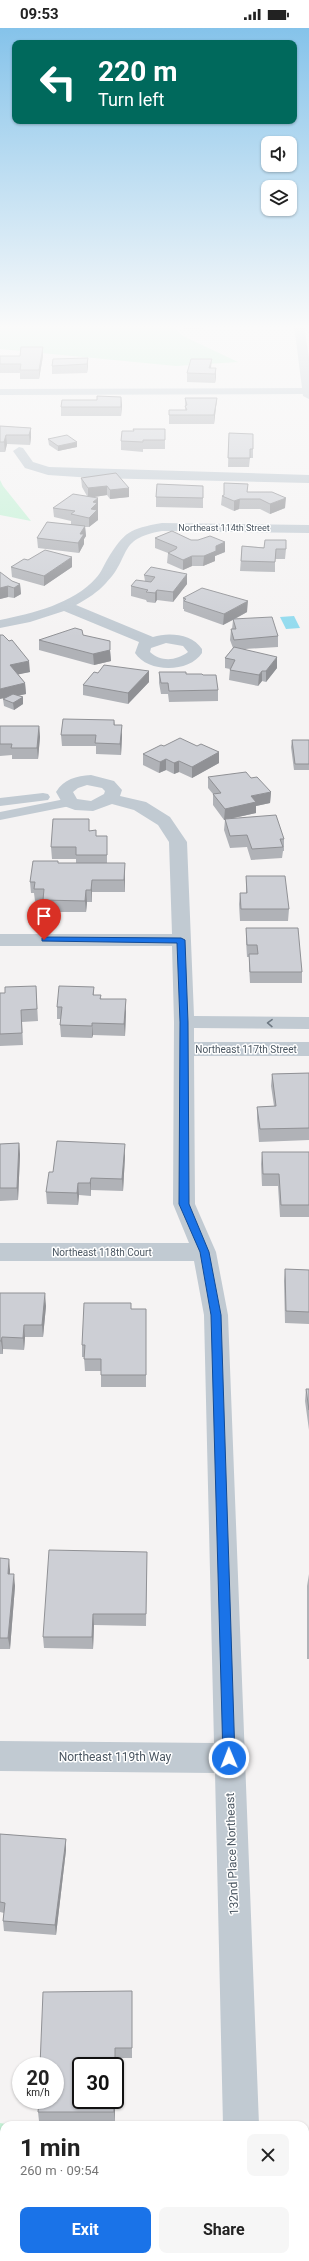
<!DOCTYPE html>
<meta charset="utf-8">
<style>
:root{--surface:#fff;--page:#f6f6f6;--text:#222;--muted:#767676;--accent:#1a73e8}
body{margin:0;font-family:Roboto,sans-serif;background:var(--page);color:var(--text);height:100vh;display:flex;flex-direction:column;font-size:15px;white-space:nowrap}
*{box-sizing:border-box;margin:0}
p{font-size:13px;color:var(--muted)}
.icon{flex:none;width:22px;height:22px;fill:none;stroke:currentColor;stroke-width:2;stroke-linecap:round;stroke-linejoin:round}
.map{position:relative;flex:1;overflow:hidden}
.details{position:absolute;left:0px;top:2093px;width:309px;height:140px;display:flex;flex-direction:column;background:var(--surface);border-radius:12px 12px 0 0;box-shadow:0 1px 3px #0004}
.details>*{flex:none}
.banner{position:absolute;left:12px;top:12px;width:285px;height:84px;border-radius:8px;box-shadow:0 1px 3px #0004;background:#00695c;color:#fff;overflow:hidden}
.buttons{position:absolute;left:261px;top:108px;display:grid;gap:8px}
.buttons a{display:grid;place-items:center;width:36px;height:36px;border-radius:8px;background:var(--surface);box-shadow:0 1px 3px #0004;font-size:20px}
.speed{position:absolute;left:12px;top:2029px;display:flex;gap:8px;font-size:20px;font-weight:700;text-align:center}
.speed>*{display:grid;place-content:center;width:52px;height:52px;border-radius:50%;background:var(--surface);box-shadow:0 1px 3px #0004;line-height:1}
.speed small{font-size:10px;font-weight:400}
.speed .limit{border:2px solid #111;border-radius:6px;background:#fff;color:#111}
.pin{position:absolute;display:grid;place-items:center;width:34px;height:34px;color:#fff;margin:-41px -17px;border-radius:50% 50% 50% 0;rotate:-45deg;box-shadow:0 0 4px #0007}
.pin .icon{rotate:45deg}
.me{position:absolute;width:44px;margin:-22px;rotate:359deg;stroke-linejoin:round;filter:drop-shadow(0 0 3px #0008)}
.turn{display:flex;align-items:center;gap:14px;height:84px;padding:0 20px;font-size:18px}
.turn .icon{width:52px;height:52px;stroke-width:2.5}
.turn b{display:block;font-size:28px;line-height:34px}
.round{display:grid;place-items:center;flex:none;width:42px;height:42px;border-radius:8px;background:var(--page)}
.summary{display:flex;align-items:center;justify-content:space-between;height:68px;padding:0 20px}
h1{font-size:24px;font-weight:700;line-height:30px}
.cta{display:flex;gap:8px;margin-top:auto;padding:8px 20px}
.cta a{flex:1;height:46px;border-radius:8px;background:var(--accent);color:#fff;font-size:16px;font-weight:700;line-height:46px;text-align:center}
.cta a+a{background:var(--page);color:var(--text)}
.status{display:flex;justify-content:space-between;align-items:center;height:28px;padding:0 20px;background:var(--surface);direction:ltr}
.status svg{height:11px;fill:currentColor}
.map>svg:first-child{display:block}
</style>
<div class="status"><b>09:53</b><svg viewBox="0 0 49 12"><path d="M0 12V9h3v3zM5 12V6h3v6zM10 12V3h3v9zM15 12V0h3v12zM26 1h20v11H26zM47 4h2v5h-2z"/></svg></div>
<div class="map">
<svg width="309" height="2233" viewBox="0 0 309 2233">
<rect width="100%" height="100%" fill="#f5f3f3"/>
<path fill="#c3f1d5" d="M0 297H172L183 308 238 334 176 338 0 321Z
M0 452 3 458 31 493 0 487Z
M0 2095 12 2097H4V2229H305V2148L309 2149V2233H0Z"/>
<path fill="#90daee" d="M294 588 300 600 286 601 280 589Z"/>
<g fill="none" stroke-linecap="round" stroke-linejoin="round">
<path fill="#c1cad2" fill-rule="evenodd" d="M43 765 48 766 50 769 48 772 0 778V770Z
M70 770 75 771 77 774 75 777 0 792V784Z"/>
<path fill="#c1cad2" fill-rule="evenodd" d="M308 360V366L0 367V361Z
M19 419 23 420 33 434 49 439 309 447V455L93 450 48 447 25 440 13 423Z
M162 495 309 497V505L162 503C116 511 132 529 106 555 98 564 87 571 76 577L153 609C169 604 192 606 202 621V625C189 645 148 645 135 625L139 614 64 583 30 594 0 600V592C33 585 73 576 96 550 101 545 104 537 107 532 125 503 129 501 162 495ZM166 615 183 618 188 624C176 633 161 634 150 624L151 620Z
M91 747 114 753 122 762 120 768 146 774 170 789 187 814 194 988 309 989V1001L194 1000V1014H309V1028H194L195 1176 216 1224 228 1287 259 2097H223L215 1745 0 1743V1713L214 1715 204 1287 194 1233H0V1215H189L173 1176 174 994 172 918H0V906H172L169 814 158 797 134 782 112 776 93 783 75 782 64 778 56 764C64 751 76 748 91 747ZM87 757 102 760 105 763 104 766 91 773 77 771 73 764 78 760Z"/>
<path fill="#c1cad2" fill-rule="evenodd" d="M294 297H304L309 330V371L303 368Z"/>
</g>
<path fill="#b0b2b7" d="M182 297H207V300L185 301Z
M43 319V328L39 351H20V345H0V328H20Z
M88 330V338L87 345 52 346V338Z
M211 340H216V349L215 355 187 354V345Z
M185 370H217L216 379 214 396H169V382H185Z
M97 372 122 377 121 388H61V379Z
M0 398 31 400V409L30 417 7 416 5 424H0Z
M165 401V421H143V424L121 422V413Z
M229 405 253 421V430H250L249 439H228Z
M48 411 77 419 58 423 49 417Z
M81 450 129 460V469L110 471 107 467 93 469 98 479V492L89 499H85L86 508 84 511V516L79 525 38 520 37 510 71 496V493L54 489 53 480 87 468 82 459Z
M203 458V480L156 479V469Z
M247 464 285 480 270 486 260 481H239L234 483 221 477 222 468Z
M155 510 225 514V524L215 528V533L203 538H192L183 542 167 535 168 525 155 520Z
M242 518 286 521 285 531H275V544L240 543Z
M28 532 72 539 44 558 12 549 11 539Z
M151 539 187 556 173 574 157 572 155 575 147 574 146 572 131 568V558L145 553 144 547Z
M0 544 12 553 20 556 21 566 14 570 8 569 0 571Z
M183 570 247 584 235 591 278 608V619L245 621 277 640 266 654 262 653 258 658 229 652 230 641 225 640V630L233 620 230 612 231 601H232L233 592 223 597 184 583V581H183Z
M0 607 30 644 18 646 25 655 26 666 18 668 23 669V676L14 682 4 678 3 671 5 670Z
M83 607 110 622 111 633 94 637 39 622V612Z
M159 644 203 647 218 662V673L169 674 168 666H161L159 655Z
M98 645 149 654 128 676 83 667V657Z
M114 692 115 697 122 708 121 727 96 726V718H62L61 707Z
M0 698H39L40 709 38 731H12V727L0 728Z
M292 712H309V742H294L291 719Z
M164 718H197L219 724V735L192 750 179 744 174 746 166 742 159 745 143 737V726Z
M208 749 251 750 271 764 270 775 256 778V785L234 790 284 811V823H283L282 830 251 832 247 819 230 820 224 802 225 792H224L213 777V766L208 760Z
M90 803 107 820V835L125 847V864H92V874H87L86 884H43V873H35L34 865H31L30 854 58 835H76V831H52L51 819Z
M246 848 289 881 288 893H240L239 876 240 865H246Z
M246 900 302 944V955H250L249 938V929H247L246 912Z
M36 958 38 993 22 994 23 1017 0 1018V965H5Z
M94 959V967L126 983 125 1008 93 1007 92 1010 61 1009 60 997 61 991H57V979Z
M309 1045V1112L259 1114 257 1091V1079L274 1078 271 1058 272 1046Z
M19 1115 20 1127 18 1172 0 1173V1116Z
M262 1124H309V1189H280L278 1158H262L261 1136Z
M125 1128 123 1163 91 1162V1168L79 1167 78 1177 47 1176 46 1164 53 1144Z
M285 1241 309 1242V1296L285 1295 284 1253Z
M0 1265 46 1278 43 1309H25L24 1322 3 1321V1326H0Z
M131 1281H146V1359H101V1343H85L84 1329H82V1317Z
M306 1361H309V1402L305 1373Z
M147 1524 146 1598 94 1597 93 1621 44 1620 43 1609Z
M0 1530 10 1542V1546L15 1558 10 1621H0Z
M309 1546V1631H307V1558Z
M0 1806 66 1811V1822L56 1907 4 1903 3 1893 4 1885 0 1884Z
M132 1973V2030H115V2093H39L38 2084Z"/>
<path fill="#909195" d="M43 319V328L39 351V342Z
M88 330V338L87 345V336Z
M212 331 211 340H209Z
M216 340V349L215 355V346Z
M121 369 122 377 121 388Z
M217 370 216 379 214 396V387Z
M31 400V409L30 417 29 407Z
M6 407 7 416 5 424 4 414Z
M77 414V419L58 423V418Z
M107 458V467L88 470V460Z
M129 460V469L110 471V462Z
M98 470V492L89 499V490L93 474Z
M286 470 285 480 270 486V476Z
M240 471 239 481 234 483V473Z
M85 498 86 508 84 511V516L79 525 78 515 80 506Z
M225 514V524L215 528V533L203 538 204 528 216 518Z
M192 528V538L183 542V532Z
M72 529V539L44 558V548Z
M187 546V556L173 574V564Z
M20 556 21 566 14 570V560Z
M8 558V569L0 571V560Z
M157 562V572L155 575V565Z
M248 573 247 584 223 597 224 586Z
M110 622 111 633 94 637 93 626Z
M277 629V640L266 654V643Z
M29 633 30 644 11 648 10 637Z
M149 643V654L128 676V665Z
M262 643V653L258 658 259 647Z
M25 655 26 666 0 671V661Z
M23 669V676L14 682 13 675Z
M122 697V708L121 727 120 716Z
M39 698 40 709 38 731 37 720Z
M219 724V735L192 750V739Z
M166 731V742L159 745 160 734Z
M179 733V744L174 746V735Z
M271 764 270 775 256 778V785L224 792 225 781 251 768Z
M125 835V864L124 852Z
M92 852V874L91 862Z
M86 862 87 874 86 884 85 873Z
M126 971V983L125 1008 124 996Z
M92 995 93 1007 92 1010Z
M19 1115 20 1127 18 1172 17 1160Z
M125 1116V1128L123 1163 122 1151Z
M91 1150V1168L90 1155Z
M78 1155 79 1167 78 1177 77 1165Z
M45 1265 46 1278 43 1309 42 1297Z
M24 1297 25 1309 24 1322 23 1310Z
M2 1309 3 1321V1326L1 1313Z
M9 1531 10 1542 9 1557 8 1546Z
M14 1546 15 1558 10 1621 8 1610Z
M93 1586 94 1597 93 1621 92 1609Z
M66 1811V1822L56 1907 55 1897Z
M115 2020V2093L114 2084 115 2072Z"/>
<path fill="#cdcfd5" stroke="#909195" d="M21 319H43L39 342H20L21 336H0V328H20Z
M88 330 87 336 52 338 53 331Z
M191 331H212L209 340H216L215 346 187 345Z
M97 368 121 369V379H61L62 372H97Z
M185 370H217L214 387H169V382H187L185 378 187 377Z
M0 398 31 400 29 407H6L4 414H0Z
M133 401H165V412H143V414L121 413 122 403H134Z
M229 405 253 406V421H250V430H228Z
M67 407 77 414 58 418 48 411Z
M116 445 129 460 110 462 107 458 88 460 81 450Z
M224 455 248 456 247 464H272L286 470 270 476 260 471H240L234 473 222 468 224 467Z
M157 456 203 458V470L156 469Z
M73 466 98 470 93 474 97 475 91 481 97 482 89 490 71 486 75 483 53 480Z
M47 494 85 498 80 506H84L78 515 37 510Z
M172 503 191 512H198L210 508 225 514 216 518V523L204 528H192L183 532 168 525 176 521 177 519 155 510Z
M265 512H286V521H276L275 534 241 533 242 518 264 520Z
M45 522 72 529 44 548 11 539 24 531 28 532Z
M151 539 187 546 173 564 157 562 155 565 146 564 148 562 131 558 136 552 151 554 155 549 144 547Z
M0 544 12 553 20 556 14 560 8 558 0 560Z
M202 560 248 573 224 586 184 573 186 571 183 570Z
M272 589 278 608 234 612 231 601H236L233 591Z
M75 600 82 602 83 607 110 613V622L93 626 39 612Z
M0 607H3L9 613 12 612 29 633 10 637 25 655 0 661Z
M234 619 277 629 266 643H262L259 647 230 642 235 632 225 630Z
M104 637 149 643 128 665 83 657 94 644 98 645Z
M159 644H186V646H202L203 647H216L218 662 169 663 168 655H161Z
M13 666 23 669 13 675 3 671Z
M63 691 114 692V697H122L120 716 95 715 96 707H61Z
M0 698H39L37 720H11L12 716H0Z
M180 710 197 718 201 716 219 724 192 739 179 733 174 735 166 731 160 734 143 726 161 717 164 718Z
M292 712H309V736H295Z
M246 744 251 750 257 749 271 764 251 768 256 774 225 781 213 766 221 765 208 749Z
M276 787 284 811H280L283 819 252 821 247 807 230 808 225 791Z
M53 791H89V803L96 802V808H107V827H76V819H51Z
M33 833H58V835H125L124 852H92L91 862H86L85 873 43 872 44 861H34L35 854H30Z
M246 848H285L289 881H241L240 865H247Z
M246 900H298L302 944H250L249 926H258L257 917H247Z
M36 958 37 981 21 982 22 1005 0 1006V965H5V959Z
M59 958 94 959 93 967H101L100 971H126L124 996 92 995V998L60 997 62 979H57Z
M309 1045V1100L260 1101 257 1079 276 1078 272 1046Z
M57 1113 125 1116 122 1151 91 1150 90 1155H78L77 1165 46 1164 49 1144H53Z
M19 1115 17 1160H0V1116Z
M262 1124H309V1177H281L279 1146H263Z
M285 1241 309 1242V1284L286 1283Z
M0 1265H45L42 1297H24L23 1310 2 1309 1 1313H0Z
M84 1275H131V1281H146V1347H101V1331H84L85 1317H82Z
M306 1361H309V1382Z
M49 1522 147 1524 146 1586H93L92 1609H43Z
M0 1530 9 1531 8 1546H14L8 1610H0Z
M0 1806 66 1811 55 1897 3 1893 5 1875 0 1874Z
M132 1963V2020H115V2038H81V2072H114V2084H38L39 2072H55V2038H40L43 1964Z"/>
<defs><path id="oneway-chevron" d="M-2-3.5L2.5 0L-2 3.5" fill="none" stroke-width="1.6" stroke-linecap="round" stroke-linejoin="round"/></defs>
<use stroke="#6e7983" href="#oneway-chevron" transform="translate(270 995) rotate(-179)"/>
<linearGradient id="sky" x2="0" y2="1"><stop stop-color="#85c3ea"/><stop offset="0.49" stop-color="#fafafa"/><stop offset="1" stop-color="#fafafa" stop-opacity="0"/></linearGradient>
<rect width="309" height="610" fill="url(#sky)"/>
<path fill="#1a73e8" stroke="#114b97" d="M44 909 181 910 185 912 188 994 189 1176 209 1224 221 1287 235 1730 234 1734 229 1736 225 1734 223 1730 211 1287 200 1224 179 1176 180 994 177 915 42 913V910Z"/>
<g text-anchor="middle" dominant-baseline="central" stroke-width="3" stroke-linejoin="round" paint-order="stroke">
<g font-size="9" fill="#4a5661" stroke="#fff">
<text x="224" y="500">Northeast 114th Street</text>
</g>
<g font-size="10" fill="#4a5661" stroke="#fff">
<text x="246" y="1021">Northeast 117th Street</text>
<text x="102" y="1224">Northeast 118th Court</text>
</g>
<g font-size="12" fill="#4a5661" stroke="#fff">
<text x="115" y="1729">Northeast 119th Way</text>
<text transform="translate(232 1826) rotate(-92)">132nd Place Northeast</text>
</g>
</g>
</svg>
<div class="buttons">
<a><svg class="icon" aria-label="sound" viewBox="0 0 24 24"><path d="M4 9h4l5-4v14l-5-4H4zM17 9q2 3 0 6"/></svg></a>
<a><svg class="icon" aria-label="layers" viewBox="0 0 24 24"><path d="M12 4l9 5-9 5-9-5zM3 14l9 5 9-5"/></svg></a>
</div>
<div class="speed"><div>20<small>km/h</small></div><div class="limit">30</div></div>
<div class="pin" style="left:44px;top:912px;background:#d93025"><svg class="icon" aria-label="arrive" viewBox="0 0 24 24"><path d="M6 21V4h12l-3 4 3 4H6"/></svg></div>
<svg class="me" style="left:229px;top:1730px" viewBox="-20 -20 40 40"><circle r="17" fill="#1a73e8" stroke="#fff" stroke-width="3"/><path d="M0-11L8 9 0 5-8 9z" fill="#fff"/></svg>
<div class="banner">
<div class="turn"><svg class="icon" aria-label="left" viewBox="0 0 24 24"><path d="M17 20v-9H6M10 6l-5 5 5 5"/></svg><div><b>220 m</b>Turn left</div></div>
</div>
<section class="details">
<div class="summary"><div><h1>1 min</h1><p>260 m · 09:54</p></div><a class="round"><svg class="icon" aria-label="close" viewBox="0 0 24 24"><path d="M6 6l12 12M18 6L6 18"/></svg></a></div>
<div class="cta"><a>Exit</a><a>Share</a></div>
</section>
</div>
